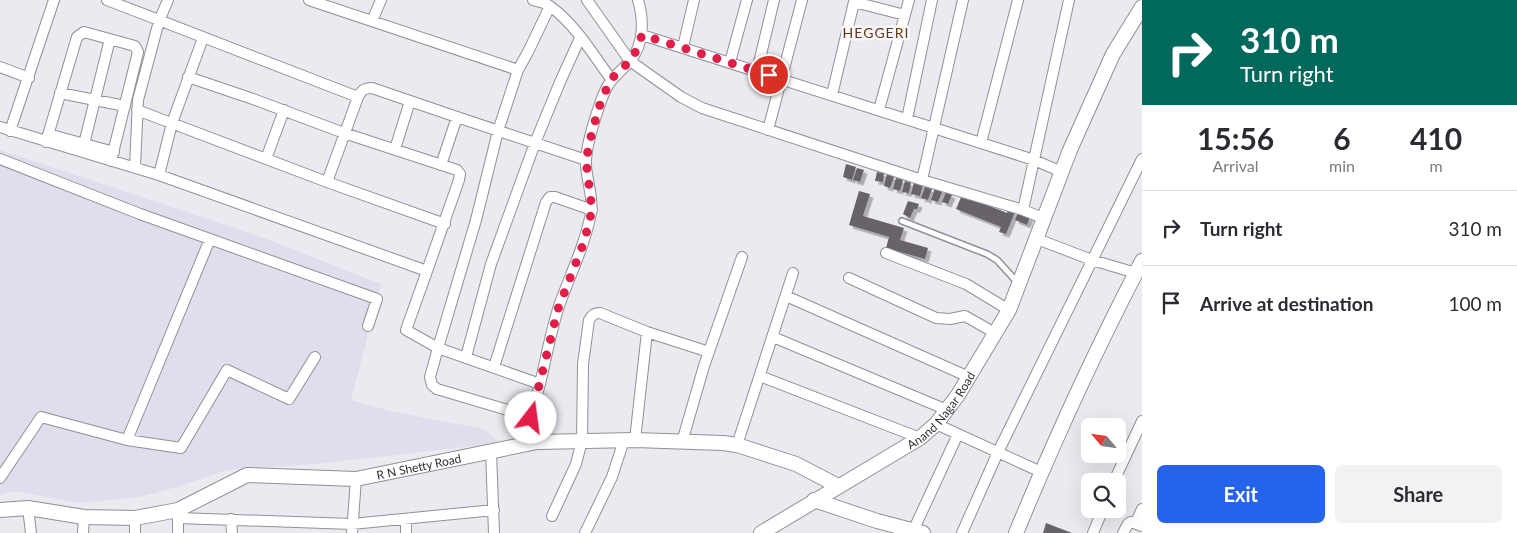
<!DOCTYPE html>
<style>
:root{--surface:#fff;--page:#f2f2f3;--text:#2b2b33;--muted:#7c7c81;--line:#e1e1e2;--accent:#2563eb}
body{margin:0;font-family:Lato,sans-serif;background:var(--page);color:var(--text);height:100vh;display:flex;flex-direction:column;font-size:19px;white-space:nowrap}
*{box-sizing:border-box;margin:0}
p{font-size:16px;color:var(--muted)}
.icon{flex:none;width:28px;height:28px;fill:none;stroke:currentColor;stroke-width:2;stroke-linecap:round;stroke-linejoin:round}
.map{position:relative;flex:1;overflow:hidden}
.sheet{display:flex;flex-direction:column;background:var(--surface);width:375px}
.sheet>*{flex:none}
.top-card{background:#00695c;color:#fff;overflow:hidden}
.needle{width:32px;rotate:299deg}
.controls{position:absolute;left:1081px;top:418px;display:grid;gap:10px}
.controls a{display:grid;place-items:center;width:45px;height:45px;border-radius:8px;background:var(--surface);box-shadow:0 5px 20px #0002;font-size:25px}
.pin{position:absolute;display:grid;place-items:center;width:42px;height:42px;color:#fff;margin:-21px;border:2px solid #fff;border-radius:50%;box-shadow:0 1px 5px #0007}
.me{position:absolute;width:55px;margin:-28px;rotate:15deg;stroke-linejoin:round;filter:drop-shadow(0 0 4px #0008)}
.turn{display:flex;align-items:center;gap:18px;height:105px;padding:0 15px;font-size:22px}
.turn .icon{width:65px;height:65px;stroke-width:2.5}
.turn b{display:block;font-size:35px;line-height:42px}
.eta{display:flex;justify-content:space-evenly;align-items:center;height:85px;text-align:center}
.eta b{font-size:30px;font-weight:700;line-height:35px}
.button{display:flex;gap:10px;margin-top:auto;padding:10px 15px}
.button a{flex:1;height:58px;border-radius:8px;background:var(--accent);color:#fff;font-size:20px;font-weight:700;line-height:58px;text-align:center}
.button a+a{background:var(--page);color:var(--text)}
ul{padding:0;list-style:none}
li{display:flex;align-items:center;gap:15px;height:75px;padding:0 15px;border-top:1px solid var(--line)}
li div{flex:1}
li b{display:block;font-size:19px}
li em{font-style:normal}
main{display:flex;flex:1;min-height:0}
.map>svg:first-child{display:block}
</style>
<main>
<div class="map">
<svg width="1142" height="533" viewBox="0 0 1142 533">
<defs>
<filter id="shadow"><feDropShadow dx="3.5" dy="3.5" stdDeviation="0" flood-color="#0004"/></filter>
</defs>
<rect width="100%" height="100%" fill="#eaeaf1"/>
<path fill="#dedeec" d="M0 150 264 238 381 284 351 400 390 411 484 429 499 443 315 464 227 470 177 487 139 497 80 503 13 491 0 495Z"/>
<path fill="#68646a" filter="url(#shadow)" d="M846 164 856 167 852 180 843 177Z
M857 168 864 170 860 182 853 180Z
M877 172 884 173 883 182 875 181Z
M887 174 894 177 890 188 884 186Z
M896 178 903 180 900 191 893 189Z
M905 181 911 183 909 193 902 192Z
M914 182 923 184 920 196 911 194Z
M925 187 932 189 928 200 921 198Z
M935 188 943 190 938 202 931 200Z
M859 191 870 194 863 216 904 228 900 240 928 248 925 259 886 248 889 237 849 225Z
M946 192 952 195 948 204 942 202Z
M962 195 1007 213 1008 209 1015 212 1006 234 999 232 1001 227 956 209Z
M908 201 919 204 917 209H914L910 218 903 214Z
M1018 212 1030 217 1027 225 1015 220Z
M1046 523 1072 533H1043Z"/>
<g fill="none" stroke-linecap="round" stroke-linejoin="round">
<defs>
<path id="lane" d="M902 221 987 254 997 260 1018 283"/>
<path id="street" d="M107 0 358 97
M309 0 518 70
M533 0C539 2 547 3 551 7 575 24 594 56 611 79
M587 0 630 61 681 97 702 108 922 180 1023 210
M372 21 381 0
M642 35 981 143 1034 160 1062 172
M203 38 172 123 159 175 427 271 406 330 438 348 430 377 432 385 437 389 531 417
M683 47 694 0
M730 62 747 0
M0 67 29 78
M757 71 774 0
M188 77 253 99 344 133 457 170 460 174 459 180 427 271
M60 93 125 106
M832 95 854 2 905 15
M137 110 327 182 445 224
M879 110 909 0
M907 119 932 0
M0 127 159 175
M768 130 802 0
M10 131 54 0
M48 134 114 152
M46 142 77 37 84 32 135 46 138 52 111 161
M981 143 1018 0
M84 144 110 39
M395 149 410 101
M0 159 140 214 377 299 368 326
M266 159 284 110
M441 165 457 117
M135 168 138 100 159 21 168 0
M922 180 963 0
M327 182 358 97C362 90 364 88 372 88L457 117 586 160
M1043 218 1023 210 1069 0
M1037 239 1092 260 1136 273
M886 253 966 284 1009 310
M849 278 936 318 950 319 965 316 995 333
M786 296 969 377
M773 337 947 410
M466 357 491 264 535 143 560 82 580 38
M494 367 546 202 550 197H555L592 210
M760 376 920 438
M540 384C546 358 551 331 559 306 570 275 585 245 591 213 594 196 585 177 586 160 587 142 595 118 601 101 609 78 615 78 630 61 644 45 644 20 638 0
M936 424 1041 472
M127 440 210 239
M635 440 647 332
M682 442 704 366 742 257
M523 445 540 384 438 348 476 220 498 131 518 70 528 52 550 6
M737 445 793 273
M491 451 494 533
M0 478 41 417 127 440 181 448 227 370 289 399 315 357
M1114 481 1142 421
M28 508 31 533
M552 516 576 464 582 441 583 364 589 320C592 315 594 313 600 313L647 332 709 352
M178 518 352 524 494 510
M231 519 232 533
M406 519V533
M1136 522 1142 509
M913 531 958 434
M83 533 84 517
M135 533V518
M178 533V512
M352 533 356 479
M585 533 612 477 624 440
M962 533 998 452 1142 159
M1093 533 1103 509
M1123 533 1128 524 1131 522 1142 526"/>
<g id="secondary">
<path d="M814 500 877 521 923 533"/>
<path id="s1" d="M0 510 28 508 84 517 135 518 178 510 247 475 356 479 537 442 635 440 723 443 737 445 796 464 838 486"/>
<path id="s2" d="M761 533 920 438 936 424 958 395 1009 310 1070 150 1113 54 1142 7"/>
<path d="M1016 533C1054 441 1096 349 1142 261"/>
</g>
</defs>
<use href="#lane" stroke="#909096" stroke-width="8"/>
<use href="#street" stroke="#909096" stroke-width="12"/>
<use href="#secondary" stroke="#909096" stroke-width="16"/>
<use href="#lane" stroke="#fff" stroke-width="5"/>
<use href="#street" stroke="#fff" stroke-width="10"/>
<use href="#secondary" stroke="#fff" stroke-width="14"/>
</g>
<g fill="none" stroke-linecap="round" stroke-linejoin="round">
<path stroke="#e11d48" stroke-width="9" stroke-dasharray="0 16.2" d="M531 418 558 309 584 242 592 210 586 160 592 132 601 101 611 79 630 61 636 51 642 35 769 75"/>
</g>
<g text-anchor="middle" dominant-baseline="central" stroke-width="5" stroke-linejoin="round" paint-order="stroke">
<g font-size="12" fill="#2f2f32" stroke="#f7f8ff">
<text stroke="none"><textPath href="#s2" startOffset="220">Anand Nagar Road</textPath></text>
<text stroke="none"><textPath href="#s1" startOffset="430">R N Shetty Road</textPath></text>
</g>
<g font-size="14" letter-spacing="1" fill="#62380f" stroke="#f7f8ff">
<text x="876" y="32">HEGGERI</text>
</g>
</g>
</svg>
<div class="controls">
<a><svg class="needle" viewBox="-14 -14 28 28"><path d="M0-13l5 13h-10z" fill="#e53935"/><path d="M0 13l5-13h-10z" fill="#7c7c81"/></svg></a>
<a><svg class="icon" aria-label="search" viewBox="0 0 24 24"><circle cx="10" cy="10" r="6"/><path d="M15 15l6 6"/></svg></a>
</div>
<div class="pin" style="left:769px;top:75px;background:#d93025"><svg class="icon" aria-label="arrive" viewBox="0 0 24 24"><path d="M6 21V4h12l-3 4 3 4H6"/></svg></div>
<svg class="me" style="left:531px;top:418px" viewBox="-20 -20 40 40"><circle r="19" fill="#fff"/><path d="M0-13L10 11 0 6-10 11z" fill="#e11d48"/></svg>
</div>
<section class="sheet">
<div class="top-card">
<div class="turn"><svg class="icon" aria-label="right" viewBox="0 0 24 24"><path d="M7 20v-9h11M14 6l5 5-5 5"/></svg><div><b>310 m</b>Turn right</div></div>
</div>
<div class="eta">
<div><b>15:56</b><p>Arrival</p></div>
<div><b>6</b><p>min</p></div>
<div><b>410</b><p>m</p></div>
</div>
<ul>
<li><svg class="icon" aria-label="right" viewBox="0 0 24 24"><path d="M7 20v-9h11M14 6l5 5-5 5"/></svg><div><b>Turn right</b></div><em>310 m</em></li>
<li><svg class="icon" aria-label="arrive" viewBox="0 0 24 24"><path d="M6 21V4h12l-3 4 3 4H6"/></svg><div><b>Arrive at destination</b></div><em>100 m</em></li>
</ul>
<div class="button"><a>Exit</a><a>Share</a></div>
</section>
</main>
